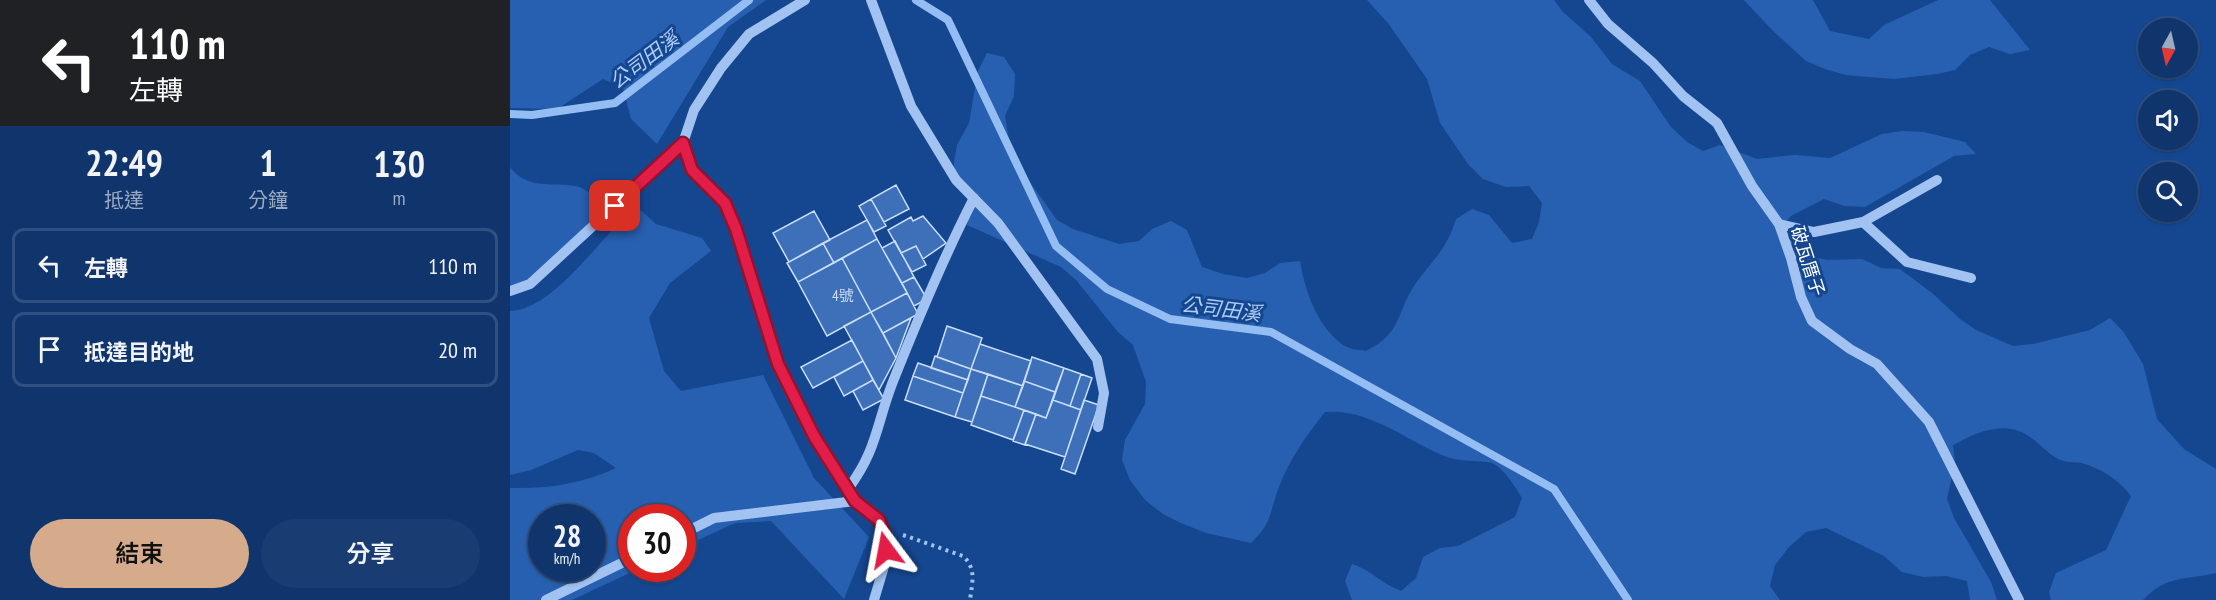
<!DOCTYPE html>
<html lang="zh-TW">
<meta charset="utf-8">
<style>
:root{--surface:#10356d;--page:#193d72;--text:#f1f3f6;--muted:#9cabc2;--line:#305080;--accent:#d6ab8b}
body{margin:0;font-family:"PT Sans Narrow","Noto Sans TC",sans-serif;background:var(--page);color:var(--text);height:100vh;display:flex;flex-direction:column;font-size:22px;white-space:nowrap}
*{box-sizing:border-box;margin:0}
p{font-size:20px;color:var(--muted)}
.icon{flex:none;width:33px;height:33px;fill:none;stroke:currentColor;stroke-width:2;stroke-linecap:round;stroke-linejoin:round}
.map{position:relative;flex:1;overflow:hidden}
.sheet{display:flex;flex-direction:column;background:var(--surface);width:510px}
.sheet>*{flex:none}
.guide{background:#202124;color:#fff;overflow:hidden}
.needle{width:39px;rotate:188deg}
.controls{position:absolute;left:1628px;top:18px;display:grid;gap:12px}
.controls a{display:grid;place-items:center;width:60px;height:60px;border-radius:50%;background:var(--surface);box-shadow:0 2px 4px #0004,0 0 0 2px var(--line);font-size:30px}
.speed{position:absolute;left:18px;top:504px;display:flex;gap:12px;font-size:30px;font-weight:700;text-align:center}
.speed>*{display:grid;place-content:center;width:78px;height:78px;border-radius:50%;background:var(--surface);box-shadow:0 2px 4px #0004,0 0 0 2px var(--line);line-height:1}
.speed small{font-size:15px;font-weight:400}
.speed .limit{border:9px solid #d22;background:#fff;color:#111}
.pin{position:absolute;display:grid;place-items:center;width:51px;height:51px;color:#fff;margin:-26px;border-radius:12px;box-shadow:0 3px 9px #0006}
.me{position:absolute;width:66px;margin:-33px;rotate:347deg;stroke-linejoin:round;filter:drop-shadow(0 0 4px #0008)}
.turn{display:flex;align-items:center;gap:21px;height:126px;padding:0 30px;font-size:27px}
.turn .icon{width:78px;height:78px;stroke-width:2.5}
.turn b{display:block;font-size:42px;line-height:51px}
.eta{display:flex;justify-content:space-evenly;align-items:center;height:102px;text-align:center}
.eta b{font-size:36px;font-weight:600;line-height:42px}
.cta{display:flex;gap:12px;margin-top:auto;padding:12px 30px}
.cta a{flex:1;height:69px;border-radius:36px;background:var(--accent);color:#111;font-size:24px;font-weight:600;line-height:69px;text-align:center}
.cta a+a{background:var(--page);color:var(--text)}
ul{padding:0;list-style:none}
li{display:flex;align-items:center;gap:18px;height:75px;margin:0 12px 9px;padding:0 18px;border:3px solid var(--line);border-radius:12px}
li div{flex:1}
li b{display:block;font-size:22px}
li em{font-style:normal}
main{display:flex;flex:1;min-height:0}
.map>svg:first-child{display:block}
</style>
<main>
<section class="sheet">
<div class="guide">
<div class="turn"><svg class="icon" aria-label="left" viewBox="0 0 24 24"><path d="M17 20v-9H6M10 6l-5 5 5 5"/></svg><div><b>110 m</b>左轉</div></div>
</div>
<div class="eta">
<div><b>22:49</b><p>抵達</p></div>
<div><b>1</b><p>分鐘</p></div>
<div><b>130</b><p>m</p></div>
</div>
<ul>
<li><svg class="icon" aria-label="left" viewBox="0 0 24 24"><path d="M17 20v-9H6M10 6l-5 5 5 5"/></svg><div><b>左轉</b></div><em>110 m</em></li>
<li><svg class="icon" aria-label="arrive" viewBox="0 0 24 24"><path d="M6 21V4h12l-3 4 3 4H6"/></svg><div><b>抵達目的地</b></div><em>20 m</em></li>
</ul>
<div class="cta"><a>結束</a><a>分享</a></div>
</section>
<div class="map">
<svg width="1706" height="600" viewBox="0 0 1706 600">
<rect width="100%" height="100%" fill="#154791"/>
<path fill="#2760b0" fill-rule="evenodd" d="M0 0H256L218 27 147 144 121 119 113 88 93 79 47 109 0 108Z
M857 0H1044L1052 11 1081 37 1102 64 1130 81 1161 127 1177 142 1193 151 1210 145 1247 159 1285 155 1320 158 1372 134 1392 131 1414 132 1455 142 1466 154 1444 156 1355 207 1335 206 1314 199 1281 216 1268 230 1300 256 1317 260 1352 259 1371 268 1390 269 1422 293 1450 319 1466 330 1503 346 1523 344 1580 330 1600 318 1613 331 1633 364 1647 419 1674 449 1706 469V573C1676 580 1656 575 1633 600H1541L1539 592 1546 573 1596 550 1621 496C1609 480 1592 469 1572 463 1567 462 1560 463 1554 461 1540 457 1532 445 1520 437 1495 419 1467 432 1443 445L1445 463 1437 499 1444 518 1481 582 1487 600H1460L1457 581 1436 576 1413 577 1392 572 1374 556 1316 528 1296 532 1279 547 1265 565 1260 586 1270 600H842L835 581 842 564C861 570 872 584 891 591L906 578 913 557 930 548 948 546 1005 517 1012 498C1005 487 995 469 982 463 972 460 953 462 940 458 898 443 862 408 815 412 798 433 779 460 769 487 759 513 763 522 741 543L696 533 671 523 653 514 635 500 620 480 612 460 615 440 635 404 636 382 623 345 608 332 566 280 551 267 457 225C461 202 456 188 443 168L447 145 459 123 468 71 477 53 494 57 505 74 504 96 495 116 502 157 547 220 563 229 609 244 629 241 642 229 661 221 677 230 692 267 713 274 737 278 755 273 770 263 790 261C795 291 807 326 833 345 839 349 849 350 856 351 892 333 886 314 904 286 921 261 937 250 946 219L962 209 979 215 1002 243 1022 239 1029 222 1032 203 1019 186 996 187 973 179 958 164 930 123 917 79 878 23Z
M1234 0H1303L1320 31 1359 39 1374 25 1428 0H1480L1520 50 1500 54 1479 47 1460 55 1445 70 1427 74 1384 79 1336 75 1315 69 1296 61 1263 31Z
M0 167C17 190 41 182 65 186 71 187 77 191 82 194L88 210 81 222 26 279 0 285Z
M126 206 146 224 192 238 201 251 160 283 139 318 154 371 171 391 253 375 304 478 359 537 334 599 261 521 225 523 173 547 172 518H122V568L128 569 62 600H0V488C36 489 73 484 106 468L84 453 68 450 21 470 0 475V311C44 310 93 234 126 206ZM32 518H82V568H32Z"/>
<g fill="none" stroke-linecap="round" stroke-linejoin="round">
<path stroke="#94bdf4" stroke-width="8" d="M406 0 438 20 546 246 597 289 660 319 761 332 1044 489 1118 600
M0 114 22 115 105 103 239 0"/>
</g>
<path fill="#3d70b9" stroke="#c9defc" stroke-width="1.5" d="M386 185 399 209 374 222 361 199Z
M361 199 376 226 364 232 349 206Z
M304 211 320 240 279 262 263 233Z
M413 216 436 243 413 259 406 246 391 253 378 230 401 217 403 221Z
M357 220 367 239 324 263 313 243Z
M367 239 397 293 361 312 332 258Z
M385 241 404 277 392 283 372 248Z
M313 243 324 263 288 282 277 263Z
M406 246 416 265 402 272 391 253Z
M332 258 361 312 317 336 288 282Z
M404 277 417 299 404 306 392 283Z
M397 293 408 314 373 333 361 312Z
M361 312 386 358 369 390 334 326Z
M401 318 386 358 373 333Z
M437 326 472 338 461 369 427 357Z
M342 340 353 361 303 388 291 367Z
M470 344 521 361 513 386 461 369Z
M425 356 461 369 458 380 421 368Z
M522 357 554 368 545 392 514 381Z
M353 361 363 380 334 396 324 377Z
M408 363 458 380 453 393 403 376Z
M554 368 571 374 560 406 543 400Z
M461 369 478 374 462 422 445 417Z
M478 374 513 386 505 407 471 396Z
M571 374 582 378 571 410 560 406Z
M403 376 453 393 445 417 395 400Z
M363 380 374 399 353 410 343 391Z
M514 381 545 392 536 418 505 407Z
M471 396 514 410 503 440 461 425Z
M543 400 571 410 555 457 515 444 526 414 536 418Z
M574 400 589 405 565 474 551 469Z
M514 410 526 414 515 445 503 441Z"/>
<g fill="none" stroke-linecap="round" stroke-linejoin="round">
<path stroke="#a2c3f1" stroke-width="4" stroke-dasharray="3 4.5" stroke-linecap="butt" d="M393 535 453 556C467 569 462 583 460 600"/>
<path stroke="#a2c3f1" stroke-width="10" d="M295 0 239 34 211 68 184 110 173 143 182 170 215 203 226 229 268 365 304 436 345 501 369 520 376 537 375 563 364 600
M361 0 401 106 446 180 488 223 587 359 594 393 588 427
M1079 0 1098 24 1143 63 1173 96 1207 123 1242 186 1269 224 1281 258 1291 297 1302 321 1340 349 1367 364 1419 422 1509 600
M1353 222 1427 180
M1269 224 1304 232 1353 222 1397 262 1461 278
M0 291 20 284 173 143
M338 489C367 450 366 426 382 384 407 321 433 258 464 198
M172 534 204 518 345 501
M36 600 122 558"/>
</g>
<g fill="none" stroke-linecap="round" stroke-linejoin="round">
<defs>
<path id="route" d="M105 206 173 143 182 170 215 203 226 229 268 364 304 436 345 501 369 520 376 537V550"/>
</defs>
<use href="#route" stroke="#92132f" stroke-width="15"/>
<use href="#route" stroke="#e11d48" stroke-width="10"/>
</g>
<g text-anchor="middle" dominant-baseline="central" stroke-width="6" stroke-linejoin="round" paint-order="stroke">
<g font-size="15" fill="#cedbee">
<text x="333" y="295">4號</text>
</g>
<g font-size="18" fill="#fff" stroke="#154791">
<text transform="translate(1298 261) rotate(72)">破瓦厝子</text>
</g>
<g font-size="20" font-style="italic" fill="#aecdf8" stroke="#154791">
<text transform="translate(134 60) rotate(-37)">公司田溪</text>
<text transform="translate(711 309) rotate(7)">公司田溪</text>
</g>
</g>
</svg>
<div class="controls">
<a><svg class="needle" viewBox="-14 -14 28 28"><path d="M0-13l5 13h-10z" fill="#e53935"/><path d="M0 13l5-13h-10z" fill="#9cabc2"/></svg></a>
<a><svg class="icon" aria-label="sound" viewBox="0 0 24 24"><path d="M4 9h4l5-4v14l-5-4H4zM17 9q2 3 0 6"/></svg></a>
<a><svg class="icon" aria-label="search" viewBox="0 0 24 24"><circle cx="10" cy="10" r="6"/><path d="M15 15l6 6"/></svg></a>
</div>
<div class="speed"><div>28<small>km/h</small></div><div class="limit">30</div></div>
<div class="pin" style="left:105px;top:206px;background:#d93025"><svg class="icon" aria-label="arrive" viewBox="0 0 24 24"><path d="M6 21V4h12l-3 4 3 4H6"/></svg></div>
<svg class="me" style="left:376px;top:550px" viewBox="-20 -20 40 40"><path d="M0-17L14 15 0 8-14 15z" fill="#e11d48" stroke="#fff" stroke-width="4"/></svg>
</div>
</main>
